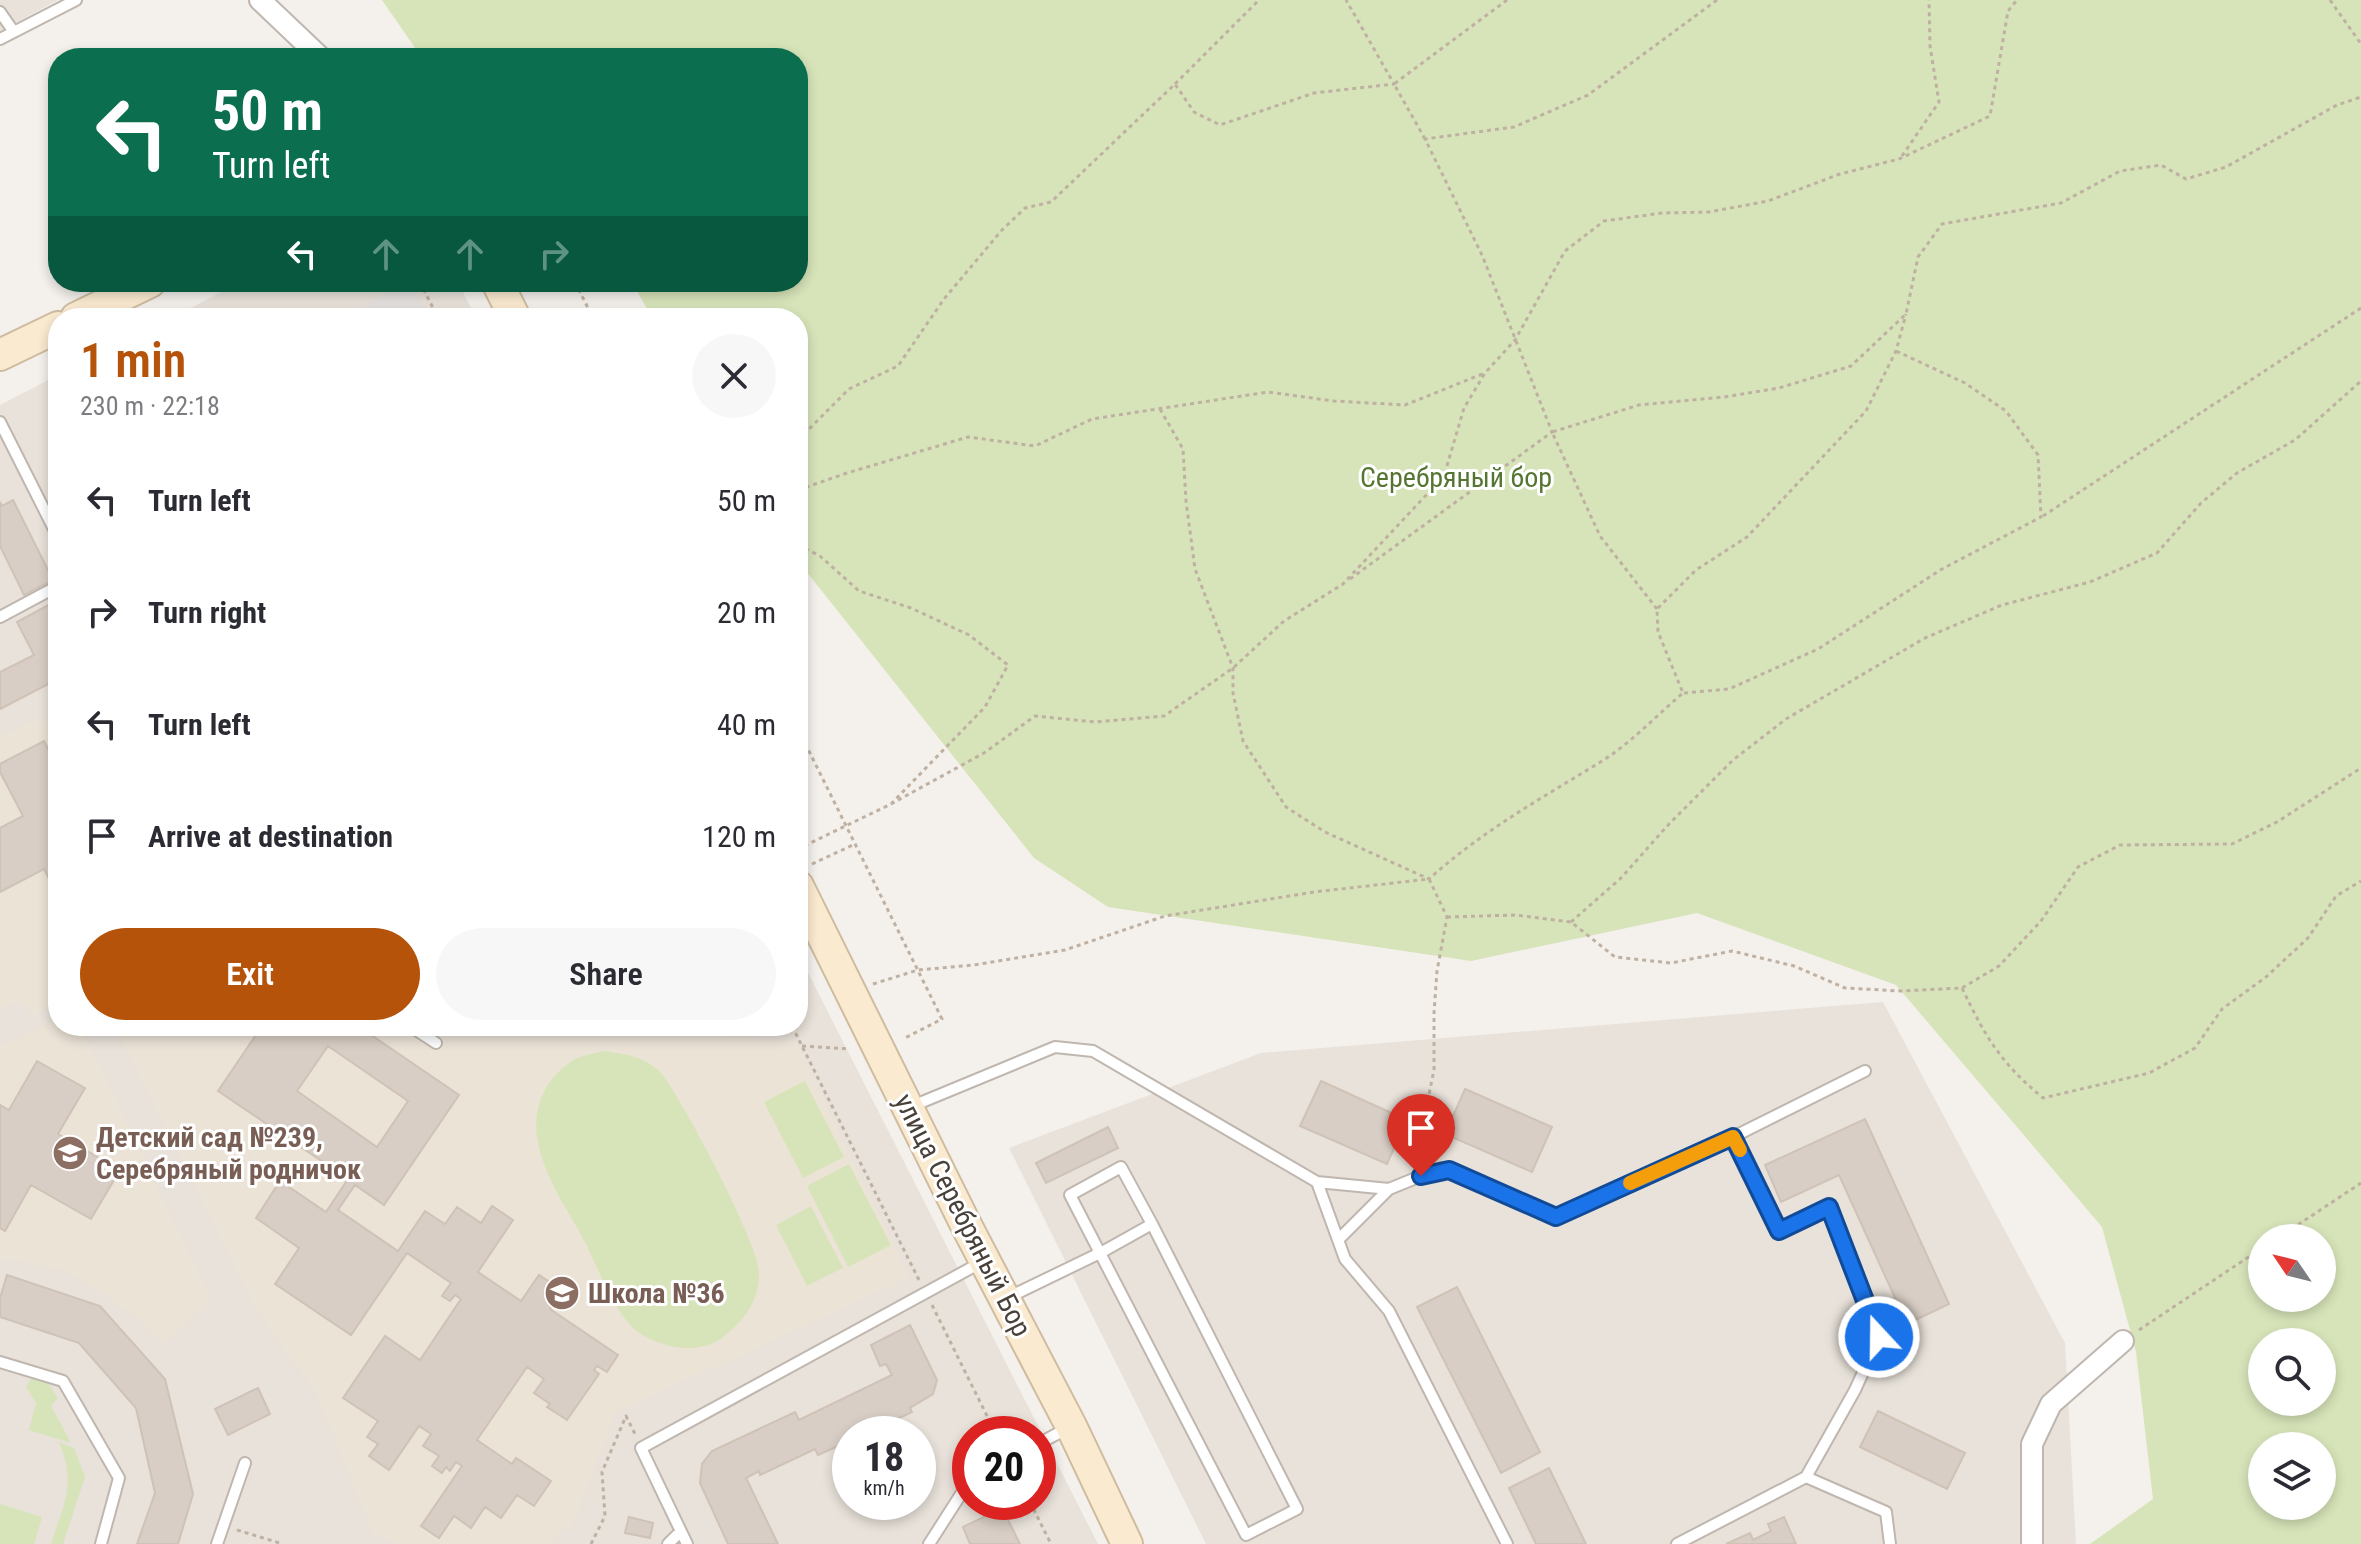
<!DOCTYPE html>
<meta charset="utf-8">
<style>
:root{--surface:#fff;--page:#f7f7f7;--text:#2b2b33;--muted:#7c7c81;--accent:#b45309}
body{margin:0;font-family:"Roboto Condensed",sans-serif;background:var(--page);color:var(--text);height:100vh;display:flex;flex-direction:column;font-size:30px;white-space:nowrap}
*{box-sizing:border-box;margin:0}
p{font-size:26px;color:var(--muted)}
.icon{flex:none;width:44px;height:44px;fill:none;stroke:currentColor;stroke-width:2;stroke-linecap:round;stroke-linejoin:round}
.map{position:relative;flex:1;overflow:hidden}
.sheet{position:absolute;left:48px;top:308px;width:760px;height:728px;display:flex;flex-direction:column;background:var(--surface);border-radius:32px;box-shadow:0 4px 12px #0003}
.sheet>*{flex:none}
.hud{position:absolute;left:48px;top:48px;width:760px;height:244px;border-radius:32px;box-shadow:0 4px 12px #0003;background:#0b6e4f;color:#fff;overflow:hidden}
.needle{width:52px;rotate:305deg}
.tools{position:absolute;left:2248px;top:1224px;display:grid;gap:16px}
.tools a{display:grid;place-items:center;width:88px;height:88px;border-radius:50%;background:var(--surface);box-shadow:0 4px 12px #0003;font-size:40px}
.speed{position:absolute;left:832px;top:1416px;display:flex;gap:16px;font-size:40px;font-weight:700;text-align:center}
.speed>*{display:grid;place-content:center;width:104px;height:104px;border-radius:50%;background:var(--surface);box-shadow:0 4px 12px #0003;line-height:1}
.speed small{font-size:20px;font-weight:400}
.speed .limit{border:12px solid #d22;background:#fff;color:#111}
.pin{position:absolute;display:grid;place-items:center;width:68px;height:68px;color:#fff;margin:-82px -34px;border-radius:50% 50% 50% 0;rotate:-45deg;box-shadow:0 0 8px #0007}
.pin .icon{rotate:45deg}
.me{position:absolute;width:88px;margin:-44px;rotate:339deg;stroke-linejoin:round;filter:drop-shadow(0 0 6px #0008)}
.turn{display:flex;align-items:center;gap:28px;height:168px;padding:0 32px;font-size:36px}
.turn .icon{width:104px;height:104px;stroke-width:2.5}
.turn b{display:block;font-size:56px;line-height:68px}
.lanes{display:flex;align-items:center;height:76px;padding:0 32px;background:#0003;justify-content:center;gap:40px;direction:ltr}
.lanes .off{opacity:.35}
.round{display:grid;place-items:center;flex:none;width:84px;height:84px;border-radius:42px;background:var(--page)}
.summary{display:flex;align-items:center;justify-content:space-between;height:136px;padding:0 32px}
h1{font-size:48px;font-weight:600;line-height:60px;color:var(--accent)}
.action{display:flex;gap:16px;margin-top:auto;padding:16px 32px}
.action a{flex:1;height:92px;border-radius:48px;background:var(--accent);color:#fff;font-size:32px;font-weight:600;line-height:92px;text-align:center}
.action a+a{background:var(--page);color:var(--text)}
ul{padding:0;list-style:none}
li{display:flex;align-items:center;gap:24px;height:112px;padding:0 32px}
li div{flex:1}
li b{display:block;font-size:30px}
li em{font-style:normal}
.map>svg:first-child{display:block}
</style>
<div class="map">
<svg width="2361" height="1544" viewBox="0 0 2361 1544">
<rect width="100%" height="100%" fill="#f4f0ec"/>
<path fill="#e8e2da" fill-rule="evenodd" d="M0 0H58L0 31Z
M241 282H458L476 318H171Z
M58 375V1026H798V953L1098 1544H0V405ZM850 1434H918V1502H850ZM970 1434H1038V1502H970Z
M1883 1002 2065 1343 2076 1544H1206L1009 1148 1261 1053Z"/>
<path fill="#ece3d7" d="M58 711V1005H52L34 1016 18 1001 0 1011V734L7 735Z
M58 1019V1026H80L211 1300 165 1344 133 1315 69 1271 0 1258V1047Z
M115 1026H562L795 1041 909 1278 616 1412 570 1530H560L550 1544H396L374 1535 317 1394 257 1309Z"/>
<path fill="#d7e4b9" fill-rule="evenodd" d="M382 0H2361V1544H2090L2153 1499 2136 1352 2102 1227 1896 985 1697 913 1471 961 1108 907 1034 858 798 561V318H652L632 282H798V58H422ZM2262 1238H2322V1298H2262ZM2262 1342H2322V1402H2262ZM2262 1446H2322V1506H2262Z
M604 1051C624 1054 645 1056 660 1072 679 1092 759 1245 759 1271 760 1300 745 1320 723 1337 698 1356 662 1348 638 1332 616 1316 598 1269 586 1244 562 1198 516 1140 546 1088 553 1076 563 1066 575 1059 584 1055 595 1053 604 1051Z
M805 1081 844 1157 803 1178 764 1102Z
M849 1164 891 1245 848 1267 807 1186Z
M811 1206 843 1268 807 1286 776 1225Z
M32 1378 49 1384 58 1398 51 1406 71 1443 29 1430 36 1403 26 1387Z
M59 1442 74 1448 85 1477 63 1544H51C64 1502 77 1485 59 1442Z
M0 1504 42 1517 34 1544H0Z"/>
<path fill="#e4e1df" d="M410 282 428 318H373L366 305Z"/>
<path fill="#d8cec5" stroke="#cfc2b6" stroke-width="2" fill-rule="evenodd" d="M13 500 53 580 24 595 0 546V502L2 506Z
M56 601 58 679 0 709V672L34 655 17 622Z
M44 741 58 768V896L44 869 0 892V828L23 816 0 772V764Z
M262 1026H358L459 1095 384 1205 355 1185 338 1210 398 1251 425 1211 445 1224 457 1207 481 1223 492 1206 513 1220 478 1272 521 1301 539 1275 563 1291 550 1309 618 1355 607 1372 597 1366 594 1370 599 1374 567 1420 547 1407 550 1404 534 1393 544 1379 527 1367 477 1440 512 1464 516 1458 551 1481 534 1506 517 1495 501 1518 485 1507 471 1528 454 1516 439 1538 421 1526 462 1466 456 1462 450 1471 446 1467 442 1473 432 1466 439 1456 423 1446 431 1434 419 1426 389 1470 369 1456 378 1444 367 1437 378 1421 343 1398 385 1336 420 1360 461 1299 455 1295 450 1301 442 1296 451 1283 407 1253 351 1335 275 1284 299 1248 256 1218 280 1181 326 1212 348 1179 218 1091ZM328 1046 408 1101 377 1147 297 1091Z
M37 1061 85 1088 58 1134 120 1170 91 1219 31 1185 5 1231 0 1228V1105L9 1110Z
M1321 1081 1407 1120 1387 1164 1300 1126Z
M1465 1089 1552 1127 1532 1172 1445 1134Z
M1865 1119 1949 1304 1907 1324 1839 1175 1781 1202 1765 1165Z
M1108 1127 1118 1148 1046 1183 1036 1163Z
M7 1275 100 1306 165 1379 193 1494 178 1544H137L155 1493 136 1408 79 1343 0 1317V1298Z
M1457 1287 1540 1452 1501 1473 1417 1307Z
M910 1325 937 1380 933 1394 910 1408 912 1412 865 1434H850V1441L818 1455 815 1449 760 1475 759 1471 746 1478 778 1544H728L700 1483 702 1464 712 1451 795 1412 799 1420 892 1375 886 1364 880 1366 871 1345Z
M258 1388 270 1414 228 1435 215 1409Z
M1878 1411 1965 1453 1947 1489 1860 1447Z
M1549 1468 1586 1544H1536L1509 1488Z
M1002 1508 1020 1544H970L963 1527Z
M629 1517 653 1523 650 1538 625 1533Z
M1784 1517 1796 1544H1726L1750 1533 1753 1540 1771 1531 1768 1524Z"/>
<g fill="none" stroke-linecap="round" stroke-linejoin="round">
<defs>
<path id="lane" d="M0 12 14 32
M0 39 76 0
M0 422 58 537
M0 617 58 586
M410 1026 436 1043
M910 1107 1055 1047 1093 1051 1317 1182 1389 1189
M1317 1182 1345 1259 1389 1311 1507 1544
M1338 1240 1389 1189 1421 1176 1449 1170 1556 1217 1733 1137 1865 1071
M1007 1298 1102 1252 1152 1224 1297 1509 1246 1535 1070 1195 1121 1167 1152 1224
M0 1362 63 1381 119 1478 101 1544
M1038 1444 1068 1428
M1806 1477 1886 1512 1890 1544
M217 1544 245 1463
M668 1544 680 1532
M687 1544 641 1448 982 1262
M929 1544 970 1480
M1677 1544 1806 1477 1855 1390 1879 1337 1829 1207 1779 1231 1733 1137"/>
<path id="street" d="M260 0 321 58
M2032 1544V1444L2051 1404 2123 1341"/>
<path id="secondary" d="M497 282 515 318
M76 318 150 282
M0 355 58 327
M798 886 965 1223 1071 1426 1127 1544"/>
</defs>
<use href="#lane" stroke="#bfb7af" stroke-width="14"/>
<use href="#street" stroke="#bfb7af" stroke-width="24"/>
<use href="#secondary" stroke="#cfbca0" stroke-width="34"/>
<path stroke="#bfb1a2" stroke-width="3" stroke-dasharray="4 4" stroke-linecap="butt" d="M2330 0 2361 44
M1175 84 1259 0
M1425 139 1394 84 1507 0
M1902 156 1939 102 1930 46 1929 0
M420 282 438 318
M575 282 593 318
M1160 409 1183 449 1186 501 1195 569 1233 668V693L1243 741 1286 807 1325 832 1429 879C1482 831 1542 798 1602 761 1631 743 1657 715 1683 693L1658 632 1657 609 1696 570 1747 537 1866 411 1896 351 1906 314
M798 440 849 389 898 366 944 299 1002 230 1025 208 1051 202 1175 84 1194 112 1220 125 1314 93 1394 84 1346 0
M798 490 847 473 968 437 1035 446 1092 419 1268 392 1334 401 1405 405 1485 373
M2043 516 2361 308
M798 545 820 556 859 591 911 608 969 635 1008 665 985 707 891 804 798 849
M1350 579 1552 432 1482 255 1425 139 1514 127 1588 95 1717 0
M1657 609 1600 536 1552 432 1639 405 1724 397 1779 388 1851 366 1906 314 1918 257 1942 224 2061 203 2120 171 2161 165 2186 179 2226 167 2337 105 2361 97
M1684 693 1729 689 1818 649 1942 569 2041 517 2038 455 2006 411 1965 383 1896 351
M798 729 942 1019 903 1039
M891 804 984 753 1035 716 1095 722 1164 716 1233 668 1284 621 1343 584 1444 476 1464 408 1485 373 1515 340 1565 251 1604 221 1662 213 1709 212 1768 201 1840 174 1899 159 1990 116 2008 11 2017 0
M812 864 855 844
M1447 917 1516 915 1571 922 1615 957 1671 963 1732 951 1794 966 1845 988 1901 991 1962 988 1999 966 2041 921 2078 867 2120 845 2232 844 2277 822 2361 768
M1571 922 1621 878 1669 824 1733 760 1786 719 1925 638 2002 605 2090 582 2157 553 2201 503 2237 473 2295 440 2361 381
M873 984 918 970 974 965 1065 950 1165 916 1314 892 1429 879 1447 917 1437 971 1434 1013V1070L1423 1123 1421 1161
M1962 988C1986 1038 2000 1062 2043 1098L2149 1073 2195 1048 2222 1009 2266 977 2308 938 2336 896 2361 881
M792 1026 919 1280
M802 1046 850 1049
M2278 1238 2361 1183
M932 1305 996 1434
M2139 1330 2262 1248
M1030 1502 1051 1544
M237 1530 283 1544
M591 1544 605 1516 602 1472 626 1416 635 1434"/>
<use href="#lane" stroke="#fff" stroke-width="10"/>
<use href="#street" stroke="#fff" stroke-width="20"/>
<use href="#secondary" stroke="#faead0" stroke-width="30"/>
</g>
<g fill="none" stroke-linecap="round" stroke-linejoin="round">
<defs>
<path id="route" d="M1421 1176 1449 1170 1556 1217 1733 1137 1779 1231 1829 1207 1879 1337"/>
</defs>
<use href="#route" stroke="#114b97" stroke-width="20"/>
<use href="#route" stroke="#1a73e8" stroke-width="14"/>
<path stroke="#f59e0b" stroke-width="14" d="M1630 1183 1733 1137 1740 1150"/>
</g>
<defs>
<symbol id="school-disc" viewBox="-11 -11 22 22"><circle r="9.5" fill="#8d6e63" stroke="#fff"/><path d="M0-5L7-2L0 1L-7-2ZM-4 1L0 2.5L4 1V4Q0 6-4 4Z" fill="#fff"/></symbol>
</defs>
<g fill-rule="evenodd">
<use href="#school-disc" x="50" y="1133" width="40" height="40"/>
<use href="#school-disc" x="542" y="1273" width="40" height="40"/>
</g>
<g text-anchor="middle" dominant-baseline="central" stroke-width="6" stroke-linejoin="round" paint-order="stroke">
<g font-size="28" fill="#557532" stroke="#fff">
<text x="1456" y="477">Серебряный бор</text>
</g>
<g font-size="28" font-weight="bold" fill="#785e54" stroke="#fff" text-anchor="start">
<text x="96" y="1137">Детский сад №239,<tspan x="96" dy="32">Серебряный родничок</tspan></text>
<text x="588" y="1293">Школа №36</text>
</g>
<g font-size="28" fill="#48413a" stroke="#fff">
<text transform="translate(963 1215) rotate(63)">улица Серебряный Бор</text>
</g>
</g>
</svg>
<div class="tools">
<a><svg class="needle" viewBox="-14 -14 28 28"><path d="M0-13l5 13h-10z" fill="#e53935"/><path d="M0 13l5-13h-10z" fill="#7c7c81"/></svg></a>
<a><svg class="icon" aria-label="search" viewBox="0 0 24 24"><circle cx="10" cy="10" r="6"/><path d="M15 15l6 6"/></svg></a>
<a><svg class="icon" aria-label="layers" viewBox="0 0 24 24"><path d="M12 4l9 5-9 5-9-5zM3 14l9 5 9-5"/></svg></a>
</div>
<div class="speed"><div>18<small>km/h</small></div><div class="limit">20</div></div>
<div class="pin" style="left:1421px;top:1176px;background:#d93025"><svg class="icon" aria-label="arrive" viewBox="0 0 24 24"><path d="M6 21V4h12l-3 4 3 4H6"/></svg></div>
<svg class="me" style="left:1879px;top:1337px" viewBox="-20 -20 40 40"><circle r="17" fill="#1a73e8" stroke="#fff" stroke-width="3"/><path d="M0-11L8 9 0 5-8 9z" fill="#fff"/></svg>
<div class="hud">
<div class="turn"><svg class="icon" aria-label="left" viewBox="0 0 24 24"><path d="M17 20v-9H6M10 6l-5 5 5 5"/></svg><div><b>50 m</b>Turn left</div></div>
<div class="lanes"><svg class="icon" aria-label="left" viewBox="0 0 24 24"><path d="M17 20v-9H6M10 6l-5 5 5 5"/></svg><svg class="icon off" aria-label="ahead" viewBox="0 0 24 24"><path d="M12 20V5M6 11l6-6 6 6"/></svg><svg class="icon off" aria-label="ahead" viewBox="0 0 24 24"><path d="M12 20V5M6 11l6-6 6 6"/></svg><svg class="icon off" aria-label="right" viewBox="0 0 24 24"><path d="M7 20v-9h11M14 6l5 5-5 5"/></svg></div>
</div>
<section class="sheet">
<div class="summary"><div><h1>1 min</h1><p>230 m · 22:18</p></div><a class="round"><svg class="icon" aria-label="close" viewBox="0 0 24 24"><path d="M6 6l12 12M18 6L6 18"/></svg></a></div>
<ul>
<li><svg class="icon" aria-label="left" viewBox="0 0 24 24"><path d="M17 20v-9H6M10 6l-5 5 5 5"/></svg><div><b>Turn left</b></div><em>50 m</em></li>
<li><svg class="icon" aria-label="right" viewBox="0 0 24 24"><path d="M7 20v-9h11M14 6l5 5-5 5"/></svg><div><b>Turn right</b></div><em>20 m</em></li>
<li><svg class="icon" aria-label="left" viewBox="0 0 24 24"><path d="M17 20v-9H6M10 6l-5 5 5 5"/></svg><div><b>Turn left</b></div><em>40 m</em></li>
<li><svg class="icon" aria-label="arrive" viewBox="0 0 24 24"><path d="M6 21V4h12l-3 4 3 4H6"/></svg><div><b>Arrive at destination</b></div><em>120 m</em></li>
</ul>
<div class="action"><a>Exit</a><a>Share</a></div>
</section>
</div>
